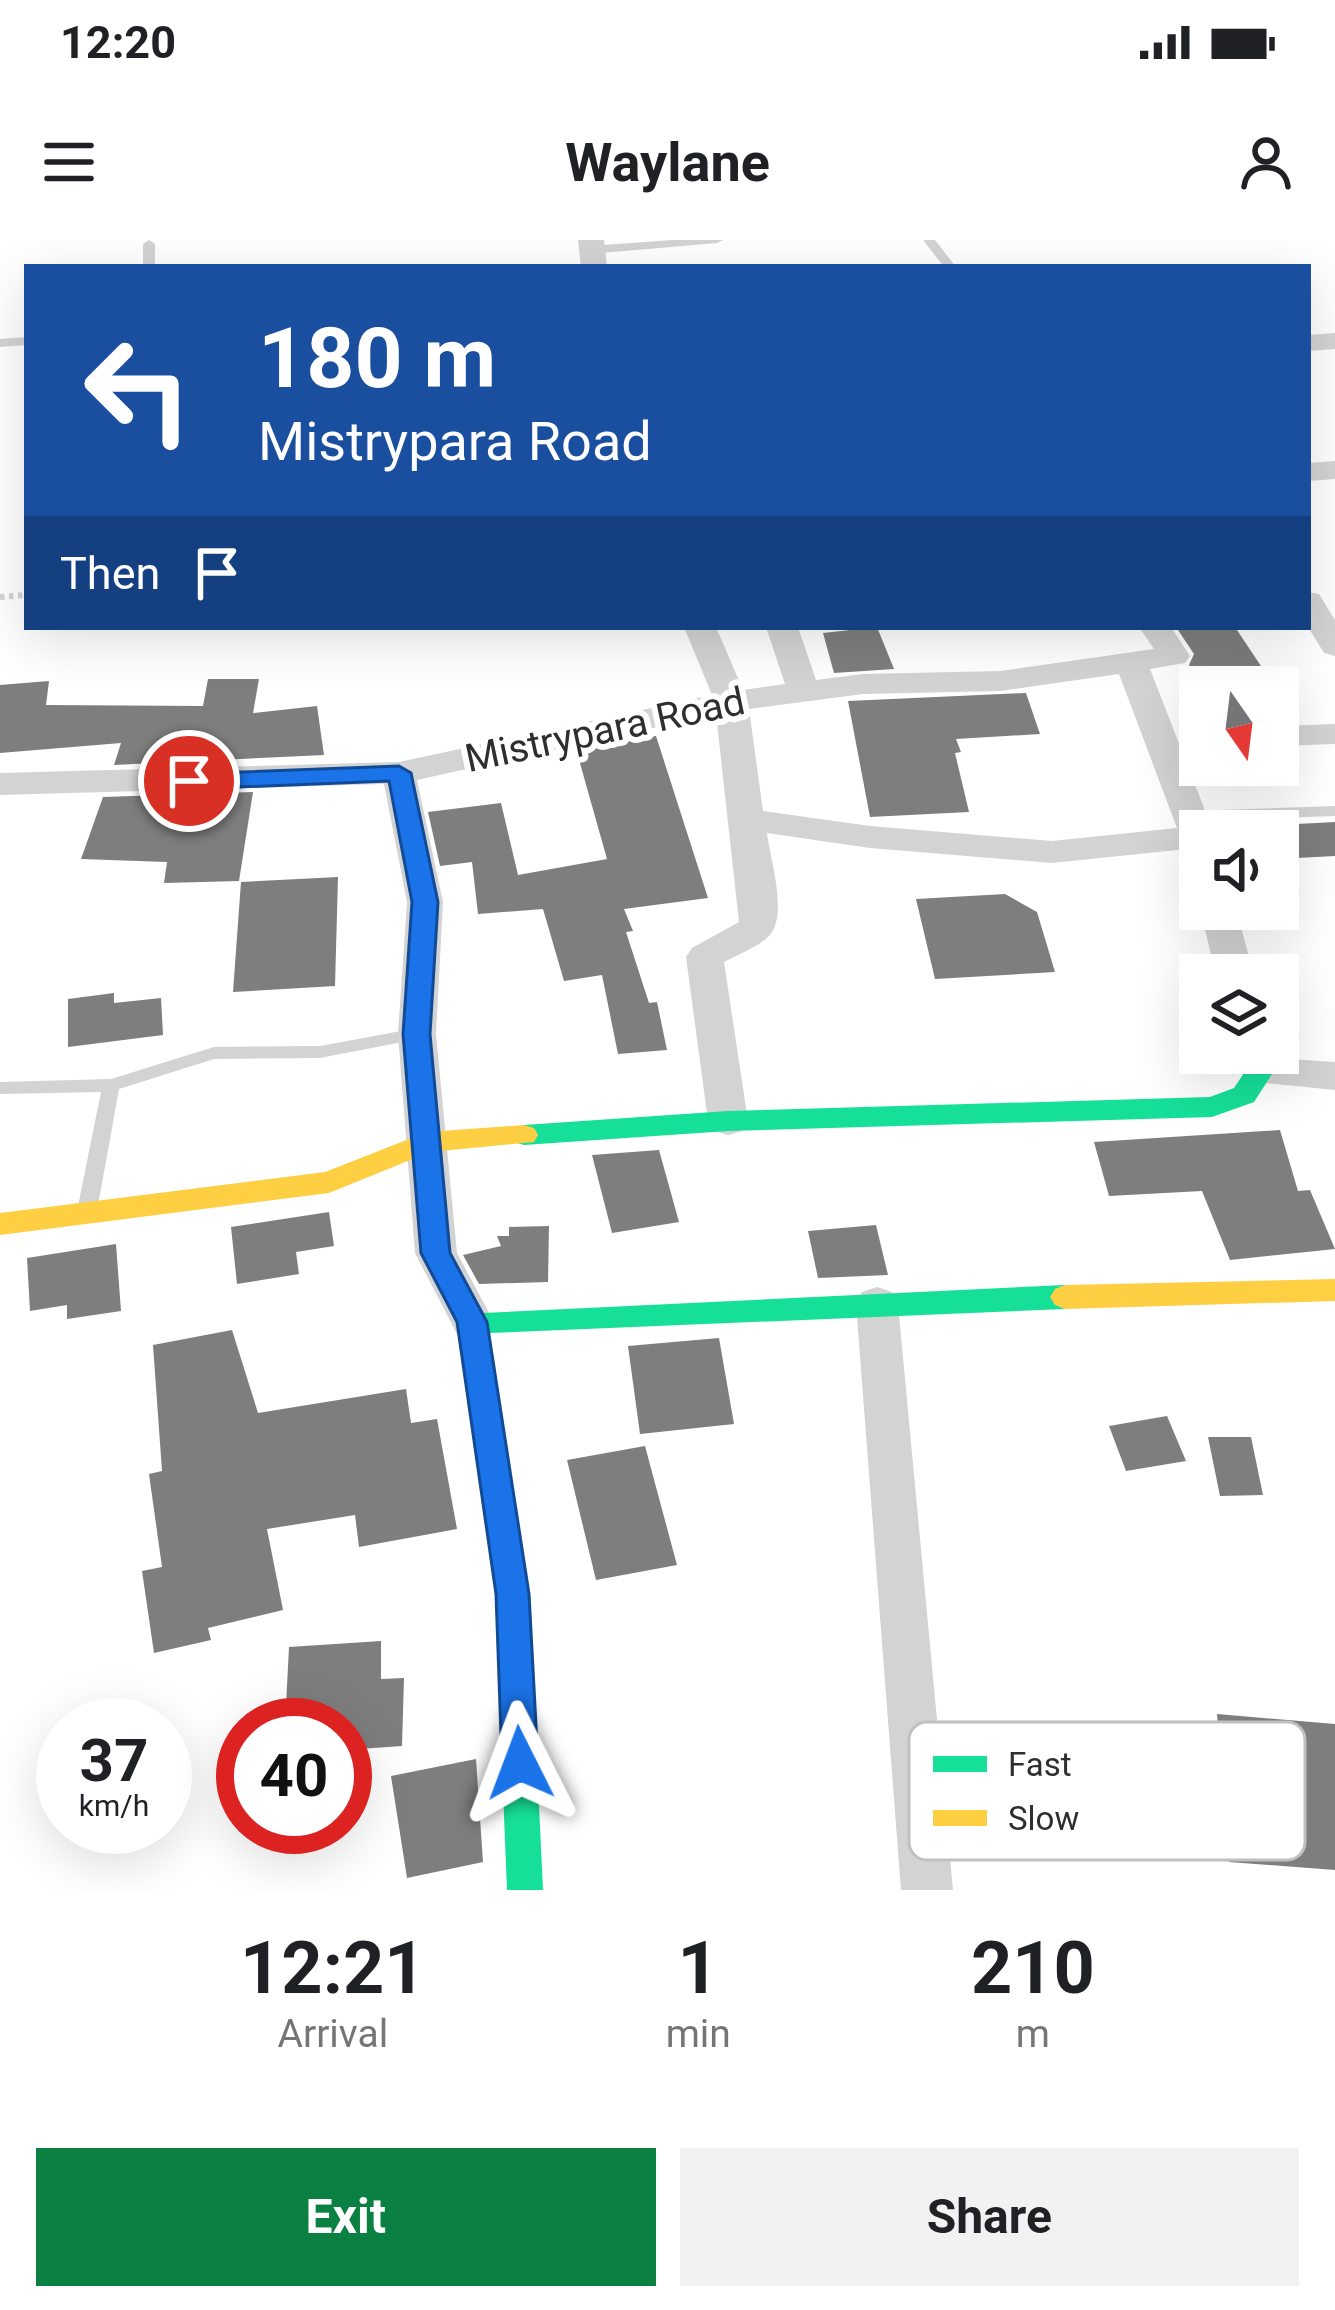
<!DOCTYPE html>
<style>
:root{--surface:#fff;--page:#f2f2f2;--text:#202124;--muted:#757577;--accent:#0b8043}
body{margin:0;font-family:Roboto,sans-serif;background:var(--page);color:var(--text);height:100vh;display:flex;flex-direction:column;font-size:45px;white-space:nowrap}
*{box-sizing:border-box;margin:0}
p{font-size:39px;color:var(--muted)}
.icon{flex:none;width:66px;height:66px;fill:none;stroke:currentColor;stroke-width:2;stroke-linecap:round;stroke-linejoin:round}
.map{position:relative;height:1650px;overflow:hidden}
.sheet{display:flex;flex-direction:column;background:var(--surface);flex:1}
.sheet>*{flex:none}
.guide{position:absolute;left:24px;top:24px;width:1287px;height:366px;border-radius:0px;box-shadow:0 12px 48px #0002;background:#1a4fa0;color:#fff;overflow:hidden}
.needle{width:78px;rotate:166deg}
.controls{position:absolute;left:1179px;top:426px;display:grid;gap:24px}
.controls a{display:grid;place-items:center;width:120px;height:120px;border-radius:0px;background:var(--surface);box-shadow:0 12px 48px #0002;font-size:60px}
.speed{position:absolute;left:36px;top:1458px;display:flex;gap:24px;font-size:60px;font-weight:700;text-align:center}
.speed>*{display:grid;place-content:center;width:156px;height:156px;border-radius:50%;background:var(--surface);box-shadow:0 12px 48px #0002;line-height:1}
.speed small{font-size:30px;font-weight:400}
.speed .limit{border:18px solid #d22;background:#fff;color:#111}
.pin{position:absolute;display:grid;place-items:center;width:102px;height:102px;color:#fff;margin:-51px;border:6px solid #fff;border-radius:50%;box-shadow:0 3px 12px #0007}
.me{position:absolute;width:132px;margin:-66px;rotate:357deg;stroke-linejoin:round;filter:drop-shadow(0 0 9px #0008)}
.turn{display:flex;align-items:center;gap:42px;height:252px;padding:0 36px;font-size:54px}
.turn .icon{width:156px;height:156px;stroke-width:2.5}
.turn b{display:block;font-size:84px;line-height:102px}
.then{display:flex;align-items:center;height:114px;padding:0 36px;background:#0003;gap:24px;font-size:45px}
.eta{display:flex;justify-content:space-evenly;align-items:center;height:204px;text-align:center}
.eta b{font-size:72px;font-weight:700;line-height:84px}
.action{display:flex;gap:24px;margin-top:auto;padding:24px 36px}
.action a{flex:1;height:138px;border-radius:0px;background:var(--accent);color:#fff;font-size:48px;font-weight:700;line-height:138px;text-align:center}
.action a+a{background:var(--page);color:var(--text)}
.status{display:flex;justify-content:space-between;align-items:center;height:84px;padding:0 60px;background:var(--surface);direction:ltr}
.status svg{height:33px;fill:currentColor}
header{display:flex;justify-content:space-between;align-items:center;height:156px;padding:0 36px;background:var(--surface);font-size:54px;font-weight:700}
.map>svg:first-child{display:block}
</style>
<div class="status"><b>12:20</b><svg viewBox="0 0 49 12"><path d="M0 12V9h3v3zM5 12V6h3v6zM10 12V3h3v9zM15 12V0h3v12zM26 1h20v11H26zM47 4h2v5h-2z"/></svg></div>
<header><svg class="icon" aria-label="menu" viewBox="0 0 24 24"><path d="M4 6h16M4 12h16M4 18h16"/></svg>Waylane<svg class="icon" aria-label="person" viewBox="0 0 24 24"><circle cx="12" cy="8" r="4"/><path d="M4 21q1-7 8-7t8 7"/></svg></header>
<div class="map">
<svg width="1335" height="1650" viewBox="0 0 1335 1650">
<rect width="100%" height="100%" fill="#fff"/>
<path fill="#7e7e7e" d="M877 387 894 429 834 433 823 393Z
M1176 387H1235L1267 435 1202 447 1189 425 1194 414Z
M208 439H259L253 473 317 466 324 515 114 525 121 503 0 513V445L49 441 46 465 203 466Z
M1026 453 1040 494 956 499 961 512 955 513 969 572 870 577 848 461Z
M656 496 708 658 624 669 633 691 626 692 649 763 657 762 667 810 618 814 602 735 564 741 543 669 478 674 472 622 440 626 428 572 501 563 518 635 607 619 576 509Z
M253 552 239 641 164 643 167 622 81 619 103 557Z
M1335 582V616L1278 619V585Z
M338 637 335 746 233 752 241 642Z
M1005 654 1037 672 1055 732 935 739 916 659Z
M114 753V763L161 758 163 795 68 807V759Z
M1280 890 1298 951 1310 950 1335 1009 1230 1020 1202 951 1109 956 1094 902Z
M659 910 679 982 612 993 592 915Z
M329 972 334 1006 296 1012 299 1034 237 1044 231 987Z
M876 985 888 1035 818 1038 808 991Z
M549 986 548 1042 479 1044 463 1015 501 1006 497 996H509V987Z
M116 1004 121 1071 67 1079V1065L30 1071 27 1018Z
M232 1090 258 1173 406 1149 411 1183 437 1179 457 1289 359 1307 355 1275 267 1289 283 1370 208 1388 211 1400 154 1413 142 1331 162 1327 149 1234 162 1231 153 1105Z
M719 1098 734 1184 640 1194 628 1106Z
M1167 1176 1186 1221 1126 1231 1109 1186Z
M1208 1197H1251L1263 1255 1220 1256Z
M645 1206 677 1325 596 1340 567 1220Z
M381 1401V1439L404 1438 402 1506 345 1510V1485H285L289 1407Z
M1217 1474 1335 1484V1630L1229 1622Z
M476 1519 483 1622 407 1638 391 1536Z"/>
<g fill="none" stroke-linecap="round" stroke-linejoin="round">
<path stroke="#d3d3d3" stroke-width="6" stroke-dasharray="4.5 4.5" stroke-linecap="butt" d="M0 357 27 355"/>
<path fill="#d3d3d3" fill-rule="evenodd" d="M149 0 155 4V27H143V4Z
M672 0H723L717 3 590 14 584 10 590 6Z
M923 0H935L956 27H944Z
M27 97V105L0 107V99Z
M1335 566V576L1192 581 1184 576 1192 571Z
M417 788 426 794 423 798 320 818 214 819 119 849 97 971 94 976H80L77 971 101 852 0 854V842L111 839 214 807 320 806Z"/>
<path fill="#d3d3d3" fill-rule="evenodd" d="M578 0H604L607 27H581Z
M1335 93V109L1308 111V95Z
M1335 221V239L1308 241V223Z
M1308 352 1319 354 1335 380V416L1324 413 1308 387Z
M684 387H716L743 450 785 444 766 387H798L816 440 863 434 1001 431 1154 409 1139 387H1171L1190 416 1185 423 1150 429 1213 591H1200V613L1187 609 1052 623 870 608 767 593C770 619 790 679 767 698 755 708 738 715 724 722L748 881 742 891 728 895 714 891 708 881 686 717 692 708 739 682 716 474 417 540 443 662 436 794 457 1013 494 1082 487 1094 472 1099 457 1094 415 1013 398 794 407 662 384 544 0 555V533L399 522 712 455ZM1119 434 1177 588 1052 601 870 586 763 571 749 469 863 454 1001 451Z
M1335 484V504L1278 506V486Z
M1200 669H1236L1254 735H1216Z
M1260 817 1335 822V850L1246 841 1240 831 1246 821Z
M877 1047 892 1052 898 1064 953 1650H901L856 1064 862 1052Z"/>
<path fill="#16e098" fill-rule="evenodd" d="M1242 813H1268L1274 831 1254 862 1212 877 728 891 524 905 514 902 510 895 514 888 524 885 728 871 1210 857 1234 848 1246 830Z
M1065 1045 1075 1049 1080 1057 1075 1065 1065 1069 489 1093 529 1354 543 1650H507L495 1354 457 1082 461 1074Z"/>
<path fill="#ffcf43" fill-rule="evenodd" d="M524 885 534 888 538 895 534 902 430 912 329 953 0 995V973L325 932 427 892Z
M1335 1039V1061L1065 1069 1055 1065 1050 1057 1055 1049 1065 1045Z"/>
</g>
<path fill="#1a73e8" stroke="#114b97" stroke-width="3" d="M399 526 411 533 438 662 430 794 450 1013 487 1082 529 1354 538 1523 532 1535 520 1540 507 1535 502 1523 496 1354 457 1082 421 1013 403 794 412 662 389 541 189 549 177 541 189 534Z"/>
<g text-anchor="middle" dominant-baseline="central" stroke-width="12" stroke-linejoin="round" paint-order="stroke">
<g font-size="39" fill="#2e2e2e" stroke="#fff">
<text transform="translate(605 490) rotate(-12)">Mistrypara Road</text>
</g>
</g>
<rect x="909" y="1482" width="396" height="138" rx="18" fill="#fff" stroke="#c0c0c0" stroke-width="3"/>
<rect x="933" y="1516" width="54" height="16" fill="#16e098"/>
<rect x="933" y="1570" width="54" height="16" fill="#ffcf43"/>
<g font-size="33" fill="#2e2e2e">
<text x="1008" y="1536">Fast</text>
<text x="1008" y="1590">Slow</text>
</g>
</svg>
<div class="controls">
<a><svg class="needle" viewBox="-14 -14 28 28"><path d="M0-13l5 13h-10z" fill="#e53935"/><path d="M0 13l5-13h-10z" fill="#757577"/></svg></a>
<a><svg class="icon" aria-label="sound" viewBox="0 0 24 24"><path d="M4 9h4l5-4v14l-5-4H4zM17 9q2 3 0 6"/></svg></a>
<a><svg class="icon" aria-label="layers" viewBox="0 0 24 24"><path d="M12 4l9 5-9 5-9-5zM3 14l9 5 9-5"/></svg></a>
</div>
<div class="speed"><div>37<small>km/h</small></div><div class="limit">40</div></div>
<div class="pin" style="left:189px;top:541px;background:#d93025"><svg class="icon" aria-label="arrive" viewBox="0 0 24 24"><path d="M6 21V4h12l-3 4 3 4H6"/></svg></div>
<svg class="me" style="left:520px;top:1523px" viewBox="-20 -20 40 40"><path d="M0-17L14 15 0 8-14 15z" fill="#1a73e8" stroke="#fff" stroke-width="4"/></svg>
<div class="guide">
<div class="turn"><svg class="icon" aria-label="left" viewBox="0 0 24 24"><path d="M17 20v-9H6M10 6l-5 5 5 5"/></svg><div><b>180 m</b>Mistrypara Road</div></div>
<div class="then">Then<svg class="icon" aria-label="arrive" viewBox="0 0 24 24"><path d="M6 21V4h12l-3 4 3 4H6"/></svg></div>
</div>
</div>
<section class="sheet">
<div class="eta">
<div><b>12:21</b><p>Arrival</p></div>
<div><b>1</b><p>min</p></div>
<div><b>210</b><p>m</p></div>
</div>
<div class="action"><a>Exit</a><a>Share</a></div>
</section>
